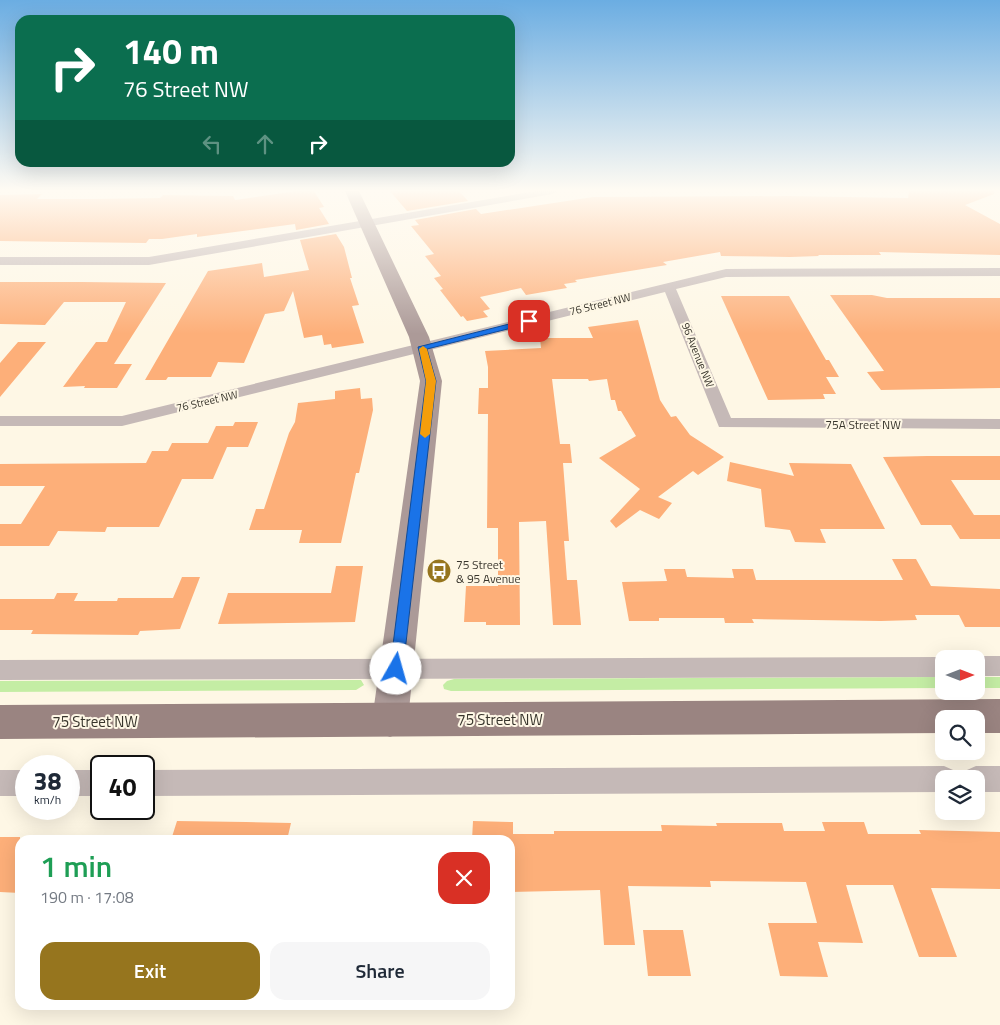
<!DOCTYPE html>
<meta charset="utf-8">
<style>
:root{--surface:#fff;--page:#f6f6f7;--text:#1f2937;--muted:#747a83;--accent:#96751e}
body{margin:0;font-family:"Titillium Web",sans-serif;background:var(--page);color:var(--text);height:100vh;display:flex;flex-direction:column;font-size:19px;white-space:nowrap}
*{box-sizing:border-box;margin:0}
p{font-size:16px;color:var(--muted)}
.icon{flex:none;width:28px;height:28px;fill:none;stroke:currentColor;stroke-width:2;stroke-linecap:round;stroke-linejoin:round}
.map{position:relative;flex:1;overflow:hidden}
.panel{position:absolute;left:15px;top:835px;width:500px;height:175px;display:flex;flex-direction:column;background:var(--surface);border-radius:15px;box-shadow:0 5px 20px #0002}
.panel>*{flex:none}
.banner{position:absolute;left:15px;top:15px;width:500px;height:152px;border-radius:15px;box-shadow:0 5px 20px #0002;background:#0b6e4f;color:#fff;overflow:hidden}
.needle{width:32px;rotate:90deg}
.controls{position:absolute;left:935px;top:650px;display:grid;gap:10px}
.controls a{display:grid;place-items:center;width:50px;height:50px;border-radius:10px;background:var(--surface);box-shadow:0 5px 20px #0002;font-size:25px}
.speed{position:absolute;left:15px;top:755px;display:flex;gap:10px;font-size:25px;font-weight:700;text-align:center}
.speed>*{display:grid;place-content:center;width:65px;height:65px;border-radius:50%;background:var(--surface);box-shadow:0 5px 20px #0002;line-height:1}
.speed small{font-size:12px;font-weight:400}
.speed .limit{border:2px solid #111;border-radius:8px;background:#fff;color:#111}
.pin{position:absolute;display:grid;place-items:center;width:42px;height:42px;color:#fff;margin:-21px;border-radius:10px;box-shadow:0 2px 8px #0006}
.me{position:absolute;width:55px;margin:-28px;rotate:7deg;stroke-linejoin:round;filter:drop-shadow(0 0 4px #0008)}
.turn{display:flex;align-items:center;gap:18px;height:105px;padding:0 25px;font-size:22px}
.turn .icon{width:65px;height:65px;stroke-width:2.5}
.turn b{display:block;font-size:35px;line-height:42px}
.lanes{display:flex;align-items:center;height:48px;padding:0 25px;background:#0003;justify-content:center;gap:25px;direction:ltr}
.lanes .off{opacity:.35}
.round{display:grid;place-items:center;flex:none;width:52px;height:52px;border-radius:15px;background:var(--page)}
.headline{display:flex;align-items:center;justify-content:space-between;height:85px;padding:0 25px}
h1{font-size:30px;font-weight:600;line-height:38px;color:#1e9e55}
.primary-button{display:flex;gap:10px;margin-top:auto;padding:10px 25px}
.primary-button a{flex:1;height:58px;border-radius:15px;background:var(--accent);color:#fff;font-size:20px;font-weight:600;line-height:58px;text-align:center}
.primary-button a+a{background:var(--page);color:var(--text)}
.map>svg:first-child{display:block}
</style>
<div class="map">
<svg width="1000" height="1025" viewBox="0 0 1000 1025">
<rect width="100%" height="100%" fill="#fef7e5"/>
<path fill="#c4eda4" d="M944 677V688L451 691 444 689 443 685 447 681 454 679Z
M976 677H1000V688H976Z
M361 680 364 685 356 690 0 692V681Z"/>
<path fill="#fdaf79" d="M296 191H314L324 207 319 208 329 224 296 230 295 224 197 237V234L162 239H149L146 243 0 241V195L42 194 37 199H93L160 198 163 195 233 196 235 200Z
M390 191H459L468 201 407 211Z
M909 191H994V194L965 205 1000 224V255L879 252 881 255H818L819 256 790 257 721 256 720 252 663 262 667 265 575 280 577 282 564 284 567 288 526 295 521 288 480 297 490 309 483 311 488 317 467 321 463 316 461 317 440 290 443 289 434 278 441 276 425 256 434 254 411 226 419 225 415 220 476 209 481 214 593 197 788 196 908 198Z
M336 234 344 247 352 278H350L359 305 352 306 364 343 332 348 331 344 324 345 322 335 304 338 293 291 284 311 265 314 244 363 218 362 211 377H168L166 380H145L208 271 262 263 264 277 309 270 300 240Z
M0 282H82L166 283 114 364H132L117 388H84L85 386 63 387 96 342H107L126 302H64L45 325 0 324Z
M830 295H872L887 298H1000V388L881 390 867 372 884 371Z
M721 296H789L826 360H829L839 377H826L836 394H823L825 399 768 400Z
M638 320 660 400 671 417 676 416 690 435 724 457 698 475 693 471 658 497 672 503 659 519 640 510 616 528 610 521 640 489 599 458 636 436 621 411H618L615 400H611L607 379 589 381 588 379H552L560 444H570L572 463H563L569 541H564L567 580H577L581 625H553L546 521 519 522 520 625H486V622H464L466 586H498V528H487L488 414H478L479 388H488V367L485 351 541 348 540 338H593L588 327Z
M18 342H46L0 397V363Z
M360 388 361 399 372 398 373 410 359 473H356L341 543H299L302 530H249L256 509H264L289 433 295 422 298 403 335 399V391Z
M235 422H258L248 447H227L213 479H182L159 527H107L105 532 58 531 49 546H0V524H21L45 486H0V464L146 463 152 451H168L172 443H208L216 426H233Z
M927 456H1000V480H951L974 515H1000V539H960L951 525H921L883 457Z
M730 462 794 476 789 463 851 464 885 529H820L826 543 795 542 790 530 765 527 761 489 727 481Z
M892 559H916L931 586 1000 589V627H965L959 615H915L917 620 881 621 752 619 754 623H725L724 618H659V621H629L622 582 667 581 664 569H685L687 577 734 578 732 569H753L756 580H903Z
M336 566H363L355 622 218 624 228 593H331Z
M182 577H200L180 629 140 631 138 635 31 634 33 630H0V599H54L57 593H78L74 601H117L118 598H173Z
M177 821 246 822 291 823 287 840H171Z
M473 821 513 822V834H554V831H662L661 825 717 826 716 823H782L784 831H825L822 822H864L868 834H921L919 830 1000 832V889L931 888 957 957H919L893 885H846L863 943 818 942 828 977 780 976 768 923H817L806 882 710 881 711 887 628 886 635 945H604L600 890 510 892V840H472Z
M0 837H20V893L0 892Z
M643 930H683L691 976H648Z"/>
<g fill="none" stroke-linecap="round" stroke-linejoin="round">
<path fill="#c5b9b7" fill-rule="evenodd" d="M536 191H557L552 194 149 265H0V257H149Z
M1000 268V276L726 277 676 289 731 418 1000 419V429L719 427 665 292 122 426H0V416H122L726 269Z
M976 656H1000V676H976V659H968Z
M944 657 949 659H944V677L0 680V660Z
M944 766 953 770 957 779H944V792L144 796V770Z
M976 766H1000V792H976V779H963L967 770Z
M0 770H26V796H0Z
M69 770H101V796H69Z"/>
<path fill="#ac9a98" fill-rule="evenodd" d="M345 191H359L429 337 442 381 408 720 403 732 390 737 377 732 372 720 420 381 409 337Z"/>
<path fill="#9a8481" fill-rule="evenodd" d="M1000 699V733H976V719H944V733L0 739V705Z"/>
</g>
<linearGradient id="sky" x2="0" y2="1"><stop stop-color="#6bade2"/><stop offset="0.57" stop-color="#fffbf3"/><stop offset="1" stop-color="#fffbf3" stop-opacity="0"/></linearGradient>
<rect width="1000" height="334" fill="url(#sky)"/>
<path fill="#1a73e8" stroke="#114b97" d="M529 319H532V323L427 349 436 381 403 669 401 674 396 675 392 674 390 669 426 381 418 347Z"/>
<path fill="#f59e0b" d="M423 346 427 349 436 381 430 434 425 438 420 434 426 381 419 349Z"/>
<defs>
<symbol id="bus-disc" viewBox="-11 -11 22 22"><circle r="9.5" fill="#96751e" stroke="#fef7e5"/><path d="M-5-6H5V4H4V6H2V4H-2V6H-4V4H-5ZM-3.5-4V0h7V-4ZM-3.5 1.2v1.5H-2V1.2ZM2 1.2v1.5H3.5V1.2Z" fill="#fff"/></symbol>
</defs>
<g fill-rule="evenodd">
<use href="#bus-disc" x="425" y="557" width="28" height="28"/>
</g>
<g text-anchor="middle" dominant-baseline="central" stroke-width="4" stroke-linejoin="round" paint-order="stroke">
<g font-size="11" fill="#38352c" stroke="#fef7e5">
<text transform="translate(600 304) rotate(-14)">76 Street NW</text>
<text transform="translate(698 355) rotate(68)">96 Avenue NW</text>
<text transform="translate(207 401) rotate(-13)">76 Street NW</text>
</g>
<g font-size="12" fill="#38352c" stroke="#fef7e5">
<text x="863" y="424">75A Street NW</text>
</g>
<g font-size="12" fill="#38352c" stroke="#fef7e5" text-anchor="start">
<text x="456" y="564">75 Street<tspan x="456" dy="14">&amp; 95 Avenue</tspan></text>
</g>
<g font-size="15" fill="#38352c" stroke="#fef7e5">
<text x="500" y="719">75 Street NW</text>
<text x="95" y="721">75 Street NW</text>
</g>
</g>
</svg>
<div class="controls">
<a><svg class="needle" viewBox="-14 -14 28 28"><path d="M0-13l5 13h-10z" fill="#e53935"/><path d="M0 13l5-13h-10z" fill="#747a83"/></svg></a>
<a><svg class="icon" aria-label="search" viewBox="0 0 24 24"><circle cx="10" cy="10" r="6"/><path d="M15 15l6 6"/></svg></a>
<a><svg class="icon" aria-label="layers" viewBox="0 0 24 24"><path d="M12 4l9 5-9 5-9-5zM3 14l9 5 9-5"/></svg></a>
</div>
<div class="speed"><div>38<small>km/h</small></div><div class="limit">40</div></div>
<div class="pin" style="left:529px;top:321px;background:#d93025"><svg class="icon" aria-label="arrive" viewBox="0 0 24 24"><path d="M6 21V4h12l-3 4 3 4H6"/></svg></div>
<svg class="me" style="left:396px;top:669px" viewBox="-20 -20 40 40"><circle r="19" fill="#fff"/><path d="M0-13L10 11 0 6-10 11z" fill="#1a73e8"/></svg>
<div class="banner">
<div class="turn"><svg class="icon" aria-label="right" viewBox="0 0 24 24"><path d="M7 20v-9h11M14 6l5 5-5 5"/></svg><div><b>140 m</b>76 Street NW</div></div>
<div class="lanes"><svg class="icon off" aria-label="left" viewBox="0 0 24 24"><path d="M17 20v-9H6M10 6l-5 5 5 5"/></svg><svg class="icon off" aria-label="ahead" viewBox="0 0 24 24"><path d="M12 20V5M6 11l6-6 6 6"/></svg><svg class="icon" aria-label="right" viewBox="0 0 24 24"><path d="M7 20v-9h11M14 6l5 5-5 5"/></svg></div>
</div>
<section class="panel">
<div class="headline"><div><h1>1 min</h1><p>190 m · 17:08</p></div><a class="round" style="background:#d93025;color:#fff"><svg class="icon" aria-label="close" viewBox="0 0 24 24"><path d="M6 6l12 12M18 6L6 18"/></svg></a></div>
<div class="primary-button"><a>Exit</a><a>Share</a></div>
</section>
</div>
